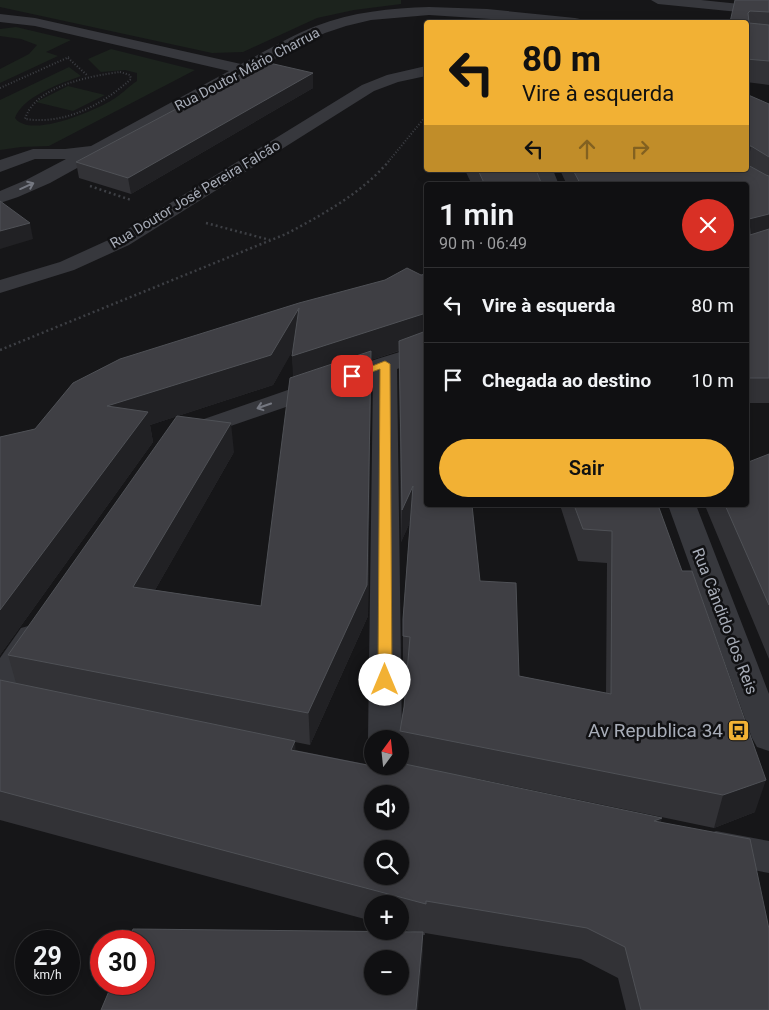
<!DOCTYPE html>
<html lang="pt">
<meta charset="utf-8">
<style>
:root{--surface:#101012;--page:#19191b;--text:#f1f3f6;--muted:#9c9d9f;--line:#303032;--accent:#f2b134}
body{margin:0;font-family:Roboto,sans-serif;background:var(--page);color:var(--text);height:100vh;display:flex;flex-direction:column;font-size:19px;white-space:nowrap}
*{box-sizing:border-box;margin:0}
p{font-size:16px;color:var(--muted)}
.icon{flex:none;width:28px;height:28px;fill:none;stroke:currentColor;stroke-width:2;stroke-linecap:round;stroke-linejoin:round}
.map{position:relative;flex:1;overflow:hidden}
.sheet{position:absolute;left:424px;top:182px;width:325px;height:325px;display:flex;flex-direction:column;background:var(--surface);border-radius:5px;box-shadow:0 2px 12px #0003,0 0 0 1px var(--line)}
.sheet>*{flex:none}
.banner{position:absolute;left:424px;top:20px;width:325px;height:152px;border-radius:5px;box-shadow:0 2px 12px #0003,0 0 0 1px var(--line);background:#f2b134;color:#111;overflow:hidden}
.needle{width:32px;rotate:15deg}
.fabs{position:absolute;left:364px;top:730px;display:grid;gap:10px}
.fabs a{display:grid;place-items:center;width:45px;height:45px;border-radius:50%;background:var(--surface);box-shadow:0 2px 12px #0003,0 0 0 1px var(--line);font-size:25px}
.speed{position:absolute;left:15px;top:930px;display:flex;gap:10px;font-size:25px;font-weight:700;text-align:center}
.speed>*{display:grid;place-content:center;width:65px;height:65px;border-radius:50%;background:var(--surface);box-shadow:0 2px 12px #0003,0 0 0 1px var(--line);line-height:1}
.speed small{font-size:12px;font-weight:400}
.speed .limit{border:8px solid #d22;background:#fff;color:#111}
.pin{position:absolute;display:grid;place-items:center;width:42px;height:42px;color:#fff;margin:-21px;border-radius:10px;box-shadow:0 2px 8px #0006}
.me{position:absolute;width:55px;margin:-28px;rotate:0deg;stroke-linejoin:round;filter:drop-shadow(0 0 4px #0008)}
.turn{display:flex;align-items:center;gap:18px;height:105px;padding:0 15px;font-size:22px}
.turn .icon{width:65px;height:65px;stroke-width:2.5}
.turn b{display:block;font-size:35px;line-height:42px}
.lanes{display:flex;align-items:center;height:48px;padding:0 15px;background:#0003;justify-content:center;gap:25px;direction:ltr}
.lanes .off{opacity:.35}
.round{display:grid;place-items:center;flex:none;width:52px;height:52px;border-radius:26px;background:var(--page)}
.headline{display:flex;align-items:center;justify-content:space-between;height:85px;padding:0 15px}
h1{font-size:30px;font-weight:600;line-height:38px}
.cta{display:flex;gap:10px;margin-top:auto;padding:10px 15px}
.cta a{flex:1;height:58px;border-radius:30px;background:var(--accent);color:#111;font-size:20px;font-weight:600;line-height:58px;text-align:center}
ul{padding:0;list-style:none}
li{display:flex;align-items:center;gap:15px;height:75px;padding:0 15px;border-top:1px solid var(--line)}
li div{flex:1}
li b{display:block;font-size:19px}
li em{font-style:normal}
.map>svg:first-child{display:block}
</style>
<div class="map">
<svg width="769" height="1010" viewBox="0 0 769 1010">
<rect width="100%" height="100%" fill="#161618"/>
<path fill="#1c231d" d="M0 0H401V4L354 10 317 18 243 52 212 53 0 7Z
M16 27 71 40 46 52 58 56 0 83V69L29 54 37 45 21 39 0 36V29Z
M111 49 195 70 49 146 21 147 0 150V100L69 67 81 76C61 83 22 97 15 118 30 139 94 111 112 100 121 95 128 87 137 81V73L125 70 101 72 88 59Z
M68 86 105 95 73 111 36 102Z"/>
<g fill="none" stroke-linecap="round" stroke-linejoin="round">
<path stroke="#3d3f44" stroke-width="2" stroke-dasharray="1 2" stroke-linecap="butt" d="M68 58 88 76
M120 72 130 75 131 79C102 105 65 125 25 119 35 86 90 76 120 72Z
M0 88 69 57
M388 162 426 116"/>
<path stroke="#3d3f44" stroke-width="2.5" stroke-dasharray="2 3" stroke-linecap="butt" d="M90 186 131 200
M206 223 270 240
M0 350 286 234C322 215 362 193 389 161"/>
<path fill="#37383d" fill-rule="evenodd" d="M651 0H701L769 7V15L658 4Z
M429 7 487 9 575 18 580 19 582 22H537L429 15 371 20 346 26 325 33 294 48 50 183 18 197 0 203V191L26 180 66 159H35L0 172V160L33 149H65L91 146 229 71 35 26 0 22V14L35 18 241 64C266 51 290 36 316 26 352 12 391 8 429 7Z
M426 66V76L398 82 374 91 129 245 74 270 0 293V280L60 262 115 237 362 85 387 75Z
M535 170H553L559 185H541Z
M426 344V359L397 369 402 739 400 743V739H372V747L368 739 373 377 196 438 187 441 178 438 174 433 178 428 377 359Z
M668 505H696L769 694V751L757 747 752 738Z
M32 625 43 628 48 636 11 692 0 695V658L21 628Z
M716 831 769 841V873L716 863 703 858 698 847 703 836Z"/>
</g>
<path fill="#323236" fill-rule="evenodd" d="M735 0H769V85L746 82V22Z
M313 73V88L131 194 79 178 76 162Z
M746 94 769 104V403H746V185H567L560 170H746Z
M465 170H536L542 185H472Z
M426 274V505L480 581 519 676 606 693 607 563 578 561 560 505H658L755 812 714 828 469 777 661 822 769 1010H626L618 978 581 959 425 933V935H423L422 964 413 932 400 929V904H372V921L0 820V680L16 683 8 655 234 452 155 590 261 606 294 377 292 356 293 349 273 385 150 425 153 442 0 655V437L35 429ZM399 351 401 542 410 522 403 619V669H407L404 707 400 731V766L396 770 295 750V742L310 745 368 616 371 360Z
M769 454V659L706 508V505H746Z"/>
<path fill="#212124" d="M313 73V88L131 194 128 178Z
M751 146 747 167H746V147Z
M769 214V236L746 241 749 219Z
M30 223 33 239 0 249V231Z
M299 308 300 338 273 385 150 425 153 442 0 655V610L107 406Z
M426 313 425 342 371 360 368 616 310 745 292 356Z
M231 423 234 452 139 618 133 587Z
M413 486 412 518 401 542 402 510Z
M295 741 297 774 291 750Z
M766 780 755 812 714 828 723 795Z
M662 818 654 850V821Z
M423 932 422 964 418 1010H416Z"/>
<path fill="#3f3f44" stroke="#4f5156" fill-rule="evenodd" d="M735 0H769V12L750 11 748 13 749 23 769 25V61L746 59V22H730Z
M265 62 313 73 128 178 76 162Z
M746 94 769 104V157L751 146 746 147Z
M746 164 766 175 769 176V214L749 219 750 235 769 229V378H746V185H581L573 170H746Z
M478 170H536L542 185H485Z
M0 201 30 223 0 231Z
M407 268 421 275 426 274V313L292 356 299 308 271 355 107 406 148 412 0 610V437L35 429 73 383 120 359 299 303 385 280Z
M426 331V505H472L480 581 516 583 519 676 611 694 612 531 583 529 574 505H658L682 571H692L766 780 723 795 400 731 404 707 410 637 403 636V619L413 486 402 510 399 341Z
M371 351 367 585 308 713 8 655 177 416 231 423 133 587 261 606 290 378Z
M769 454V605L725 505H746V463Z
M0 680 295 741 291 750 372 766 396 770 397 766H400V763L662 818 654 821 750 839 769 929V1010H641L625 947 587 928 426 901V904L0 791ZM372 794H400V821H372ZM372 849H400V876H372Z
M133 929 423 932 416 1010H101L112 984H144V941H129ZM372 959H400V986H372Z"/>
<defs><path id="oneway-shaft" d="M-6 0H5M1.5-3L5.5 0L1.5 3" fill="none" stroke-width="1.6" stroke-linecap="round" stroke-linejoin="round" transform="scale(1.25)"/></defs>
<g stroke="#757881">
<use href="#oneway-shaft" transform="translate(27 186) rotate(-24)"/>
<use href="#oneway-shaft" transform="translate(264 406) rotate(161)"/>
</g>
<path fill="#f2b134" stroke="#9d7322" d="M385 361 390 364 392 680 390 683H380L378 680 380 369 352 379 347 376Z"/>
<defs>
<symbol id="bus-square" viewBox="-11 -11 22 22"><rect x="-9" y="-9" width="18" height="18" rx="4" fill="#f2b134" stroke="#111113"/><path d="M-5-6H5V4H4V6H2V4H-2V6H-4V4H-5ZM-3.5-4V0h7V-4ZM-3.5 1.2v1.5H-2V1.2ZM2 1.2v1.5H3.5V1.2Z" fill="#111"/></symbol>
</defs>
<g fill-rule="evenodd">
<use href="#bus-square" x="726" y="718" width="25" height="25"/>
</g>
<g text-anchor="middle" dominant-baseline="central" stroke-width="5" stroke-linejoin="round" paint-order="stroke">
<g font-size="14" fill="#a8adb8" stroke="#111113">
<text transform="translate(247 69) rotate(-28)">Rua Doutor Mário Charrua</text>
<text transform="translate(195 194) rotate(-31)">Rua Doutor José Pereira Falcão</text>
</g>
<g font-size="16" fill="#a8adb8" stroke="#111113">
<text transform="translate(725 621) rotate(69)">Rua Cândido dos Reis</text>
</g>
<g font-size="19" fill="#a8adb8" stroke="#111113" text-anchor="end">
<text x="723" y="730">Av Republica 34</text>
</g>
</g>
</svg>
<div class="fabs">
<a><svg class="needle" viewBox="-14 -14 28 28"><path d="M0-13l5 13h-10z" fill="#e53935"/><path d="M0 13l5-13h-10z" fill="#9c9d9f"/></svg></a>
<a><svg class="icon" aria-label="sound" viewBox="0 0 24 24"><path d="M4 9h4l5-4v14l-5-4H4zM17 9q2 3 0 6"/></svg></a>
<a><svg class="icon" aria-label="search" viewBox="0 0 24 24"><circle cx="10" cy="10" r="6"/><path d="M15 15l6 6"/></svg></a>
<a>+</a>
<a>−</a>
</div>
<div class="speed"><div>29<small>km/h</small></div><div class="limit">30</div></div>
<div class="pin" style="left:352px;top:376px;background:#d93025"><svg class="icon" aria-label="arrive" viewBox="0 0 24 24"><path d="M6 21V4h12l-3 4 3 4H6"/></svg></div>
<svg class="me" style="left:385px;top:680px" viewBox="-20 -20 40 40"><circle r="19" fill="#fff"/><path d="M0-13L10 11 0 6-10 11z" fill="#f2b134"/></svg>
<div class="banner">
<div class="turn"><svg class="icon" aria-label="left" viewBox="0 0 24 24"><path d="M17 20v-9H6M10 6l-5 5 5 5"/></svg><div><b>80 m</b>Vire à esquerda</div></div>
<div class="lanes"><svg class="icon" aria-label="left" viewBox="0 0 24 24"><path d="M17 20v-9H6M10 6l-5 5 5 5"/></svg><svg class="icon off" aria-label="ahead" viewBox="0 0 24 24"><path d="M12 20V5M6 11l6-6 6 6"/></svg><svg class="icon off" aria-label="right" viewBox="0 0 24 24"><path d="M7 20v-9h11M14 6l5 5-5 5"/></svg></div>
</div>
<section class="sheet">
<div class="headline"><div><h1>1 min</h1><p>90 m · 06:49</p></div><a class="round" style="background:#d93025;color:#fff"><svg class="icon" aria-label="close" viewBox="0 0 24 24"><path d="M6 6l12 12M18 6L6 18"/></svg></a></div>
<ul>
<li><svg class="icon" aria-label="left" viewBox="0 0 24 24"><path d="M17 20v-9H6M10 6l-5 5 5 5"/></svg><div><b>Vire à esquerda</b></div><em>80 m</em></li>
<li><svg class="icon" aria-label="arrive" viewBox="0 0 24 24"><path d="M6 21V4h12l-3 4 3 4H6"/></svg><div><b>Chegada ao destino</b></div><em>10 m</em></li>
</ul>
<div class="cta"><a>Sair</a></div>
</section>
</div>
